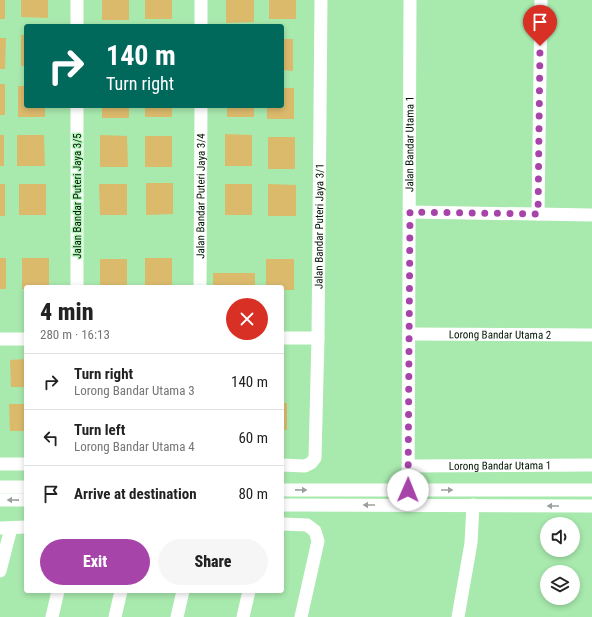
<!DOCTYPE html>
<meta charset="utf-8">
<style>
:root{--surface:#fff;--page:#f6f6f6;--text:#222;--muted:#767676;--line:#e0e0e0;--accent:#a744aa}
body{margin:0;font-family:"Roboto Condensed",sans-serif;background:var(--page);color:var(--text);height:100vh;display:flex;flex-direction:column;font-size:15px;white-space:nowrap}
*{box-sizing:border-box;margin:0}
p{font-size:13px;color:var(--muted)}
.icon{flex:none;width:22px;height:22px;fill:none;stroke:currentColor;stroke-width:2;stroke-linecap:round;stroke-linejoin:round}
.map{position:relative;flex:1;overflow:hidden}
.side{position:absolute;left:24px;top:285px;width:260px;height:308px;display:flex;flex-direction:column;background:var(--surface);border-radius:4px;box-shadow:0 2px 6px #0003}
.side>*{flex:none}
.top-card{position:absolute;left:24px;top:24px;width:260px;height:84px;border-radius:4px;box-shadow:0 2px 6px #0003;background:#00695c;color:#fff;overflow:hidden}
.buttons{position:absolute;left:540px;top:517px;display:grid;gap:8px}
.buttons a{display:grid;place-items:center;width:40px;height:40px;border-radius:50%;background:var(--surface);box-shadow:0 2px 6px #0003;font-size:20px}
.pin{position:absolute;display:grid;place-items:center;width:34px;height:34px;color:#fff;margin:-41px -17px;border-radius:50% 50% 50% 0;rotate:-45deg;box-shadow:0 0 4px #0007}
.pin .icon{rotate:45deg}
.me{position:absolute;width:44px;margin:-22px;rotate:1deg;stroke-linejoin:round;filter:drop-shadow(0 0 3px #0008)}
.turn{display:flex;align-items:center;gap:14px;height:84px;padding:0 16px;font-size:18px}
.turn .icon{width:52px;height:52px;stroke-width:2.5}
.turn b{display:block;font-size:28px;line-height:34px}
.round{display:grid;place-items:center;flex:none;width:42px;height:42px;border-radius:21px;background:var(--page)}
.overview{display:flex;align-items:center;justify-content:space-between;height:68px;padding:0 16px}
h1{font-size:24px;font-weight:800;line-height:30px}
.action{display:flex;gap:8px;margin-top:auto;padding:8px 16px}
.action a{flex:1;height:46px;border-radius:24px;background:var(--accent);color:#fff;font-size:16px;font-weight:800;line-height:46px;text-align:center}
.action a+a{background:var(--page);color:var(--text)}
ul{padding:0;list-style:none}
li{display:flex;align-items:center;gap:12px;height:56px;padding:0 16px;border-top:1px solid var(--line)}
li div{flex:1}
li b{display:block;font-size:15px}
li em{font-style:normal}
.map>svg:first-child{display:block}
</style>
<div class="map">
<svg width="592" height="617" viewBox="0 0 592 617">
<rect width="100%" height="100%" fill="#a8e9ad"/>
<path fill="#dcba6c" d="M0 0H5V19H0Z
M21 0H48V18L21 17Z
M102 0H129V20H102Z
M145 0H172V19H145Z
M226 0H254V22L226 23Z
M269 0H296V19H269Z
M21 35H26V66H21Z
M0 38H6L5 69H0Z
M282 39H293V71L282 70Z
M0 84H5V115H0Z
M18 86H26V106H45V117H18Z
M282 88H294V119H267V106H282Z
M102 106H129V118H102Z
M145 106H172V117H145Z
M227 106H254V117H227Z
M225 134 252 135V166H225Z
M0 135H4V166H0Z
M17 135H44L45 166H17Z
M100 135 127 136 128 167H100Z
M145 136H172V167H145Z
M268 137H295V169H268Z
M146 183H173V214L146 215Z
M0 184H5V216H0Z
M19 184H46V215H19Z
M99 184H127V215H100Z
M225 184H252V215H225Z
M268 184 296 185V216H268Z
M0 258H6V289H0Z
M22 258H49V287H26V289H22Z
M145 258H172V287H145Z
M100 259H127V287H100Z
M266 259H294V290H282V287H266Z
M213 273H255V287H213Z
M26 359V387H11L10 360Z
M282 403H287V430H282Z
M9 404H26V431H10Z"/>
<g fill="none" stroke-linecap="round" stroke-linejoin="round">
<g stroke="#fff" stroke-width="13">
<path d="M77 0V26"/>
<path d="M201 26V0"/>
<path d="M77 106V287"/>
<path d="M409 212 592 215"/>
<path d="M538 214 541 0"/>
<path id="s1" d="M200 287 201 106"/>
<path id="s2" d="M409 334 592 335"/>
<path d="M282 338H318"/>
<path d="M0 339H26"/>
<path d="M0 464H26"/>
<path id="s3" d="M282 465 305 466 311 463 315 458 318 338 321 0"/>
<path id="s4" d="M408 466 592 465"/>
<path d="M0 487H26"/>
<path d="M282 490H592"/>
<path d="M0 500H26"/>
<path d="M282 505 592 506"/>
<path id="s5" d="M408 505 410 0"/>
<path d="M282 524 307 525 315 531 318 541 301 617"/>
<path d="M0 528 26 527"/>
<path d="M0 571 11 528"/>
<path d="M52 617 58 591"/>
<path d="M115 617 121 591"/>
<path d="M177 617 183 591"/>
<path d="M243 617 249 591"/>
<path d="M458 617 471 543 473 505"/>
</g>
</g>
<defs><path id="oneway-solid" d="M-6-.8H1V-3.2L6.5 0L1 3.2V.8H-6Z"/></defs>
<g fill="#99a19a">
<use href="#oneway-solid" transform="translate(301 490) rotate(1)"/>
<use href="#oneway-solid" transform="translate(447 490)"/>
<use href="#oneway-solid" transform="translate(13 500) rotate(-179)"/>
<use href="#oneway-solid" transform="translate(369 505) rotate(180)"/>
<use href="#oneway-solid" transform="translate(553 506) rotate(-180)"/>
</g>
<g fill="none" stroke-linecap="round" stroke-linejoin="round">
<path stroke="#a744aa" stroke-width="7" stroke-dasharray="0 12.6" d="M408 490 410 212 538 214 540 46"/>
</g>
<g text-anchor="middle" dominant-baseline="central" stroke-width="3" stroke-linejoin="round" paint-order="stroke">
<g font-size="11" fill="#001502" stroke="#b5f7ba">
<text stroke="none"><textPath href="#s5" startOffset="361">Jalan Bandar Utama 1</textPath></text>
<text transform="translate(77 196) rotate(-90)">Jalan Bandar Puteri Jaya 3/5</text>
<text stroke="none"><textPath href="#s1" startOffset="91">Jalan Bandar Puteri Jaya 3/4</textPath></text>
<text stroke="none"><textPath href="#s3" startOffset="268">Jalan Bandar Puteri Jaya 3/1</textPath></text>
<text stroke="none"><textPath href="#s2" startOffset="91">Lorong Bandar Utama 2</textPath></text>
<text stroke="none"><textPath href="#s4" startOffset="92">Lorong Bandar Utama 1</textPath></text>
</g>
</g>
</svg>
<div class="buttons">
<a><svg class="icon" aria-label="sound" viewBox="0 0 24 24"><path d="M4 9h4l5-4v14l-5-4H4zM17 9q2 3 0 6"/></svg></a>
<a><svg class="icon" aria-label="layers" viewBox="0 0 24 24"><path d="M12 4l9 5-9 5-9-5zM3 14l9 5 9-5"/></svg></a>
</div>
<div class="pin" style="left:540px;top:46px;background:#d93025"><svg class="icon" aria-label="arrive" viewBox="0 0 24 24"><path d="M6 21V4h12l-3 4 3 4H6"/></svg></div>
<svg class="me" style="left:408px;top:490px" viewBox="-20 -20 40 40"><circle r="19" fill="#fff"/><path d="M0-13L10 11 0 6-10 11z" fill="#a744aa"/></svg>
<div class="top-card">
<div class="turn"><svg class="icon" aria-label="right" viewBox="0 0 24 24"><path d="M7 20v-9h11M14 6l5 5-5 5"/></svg><div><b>140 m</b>Turn right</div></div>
</div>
<section class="side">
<div class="overview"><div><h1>4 min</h1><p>280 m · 16:13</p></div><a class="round" style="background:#d93025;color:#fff"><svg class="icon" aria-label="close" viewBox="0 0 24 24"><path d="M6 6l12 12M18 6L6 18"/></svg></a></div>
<ul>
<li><svg class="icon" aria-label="right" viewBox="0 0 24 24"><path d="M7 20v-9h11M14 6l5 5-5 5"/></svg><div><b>Turn right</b><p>Lorong Bandar Utama 3</p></div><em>140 m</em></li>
<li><svg class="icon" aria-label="left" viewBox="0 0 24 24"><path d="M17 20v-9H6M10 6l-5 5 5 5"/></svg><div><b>Turn left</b><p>Lorong Bandar Utama 4</p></div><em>60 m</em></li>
<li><svg class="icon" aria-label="arrive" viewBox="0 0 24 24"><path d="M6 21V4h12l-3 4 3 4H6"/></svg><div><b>Arrive at destination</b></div><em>80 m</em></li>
</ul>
<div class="action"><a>Exit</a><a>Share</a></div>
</section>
</div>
